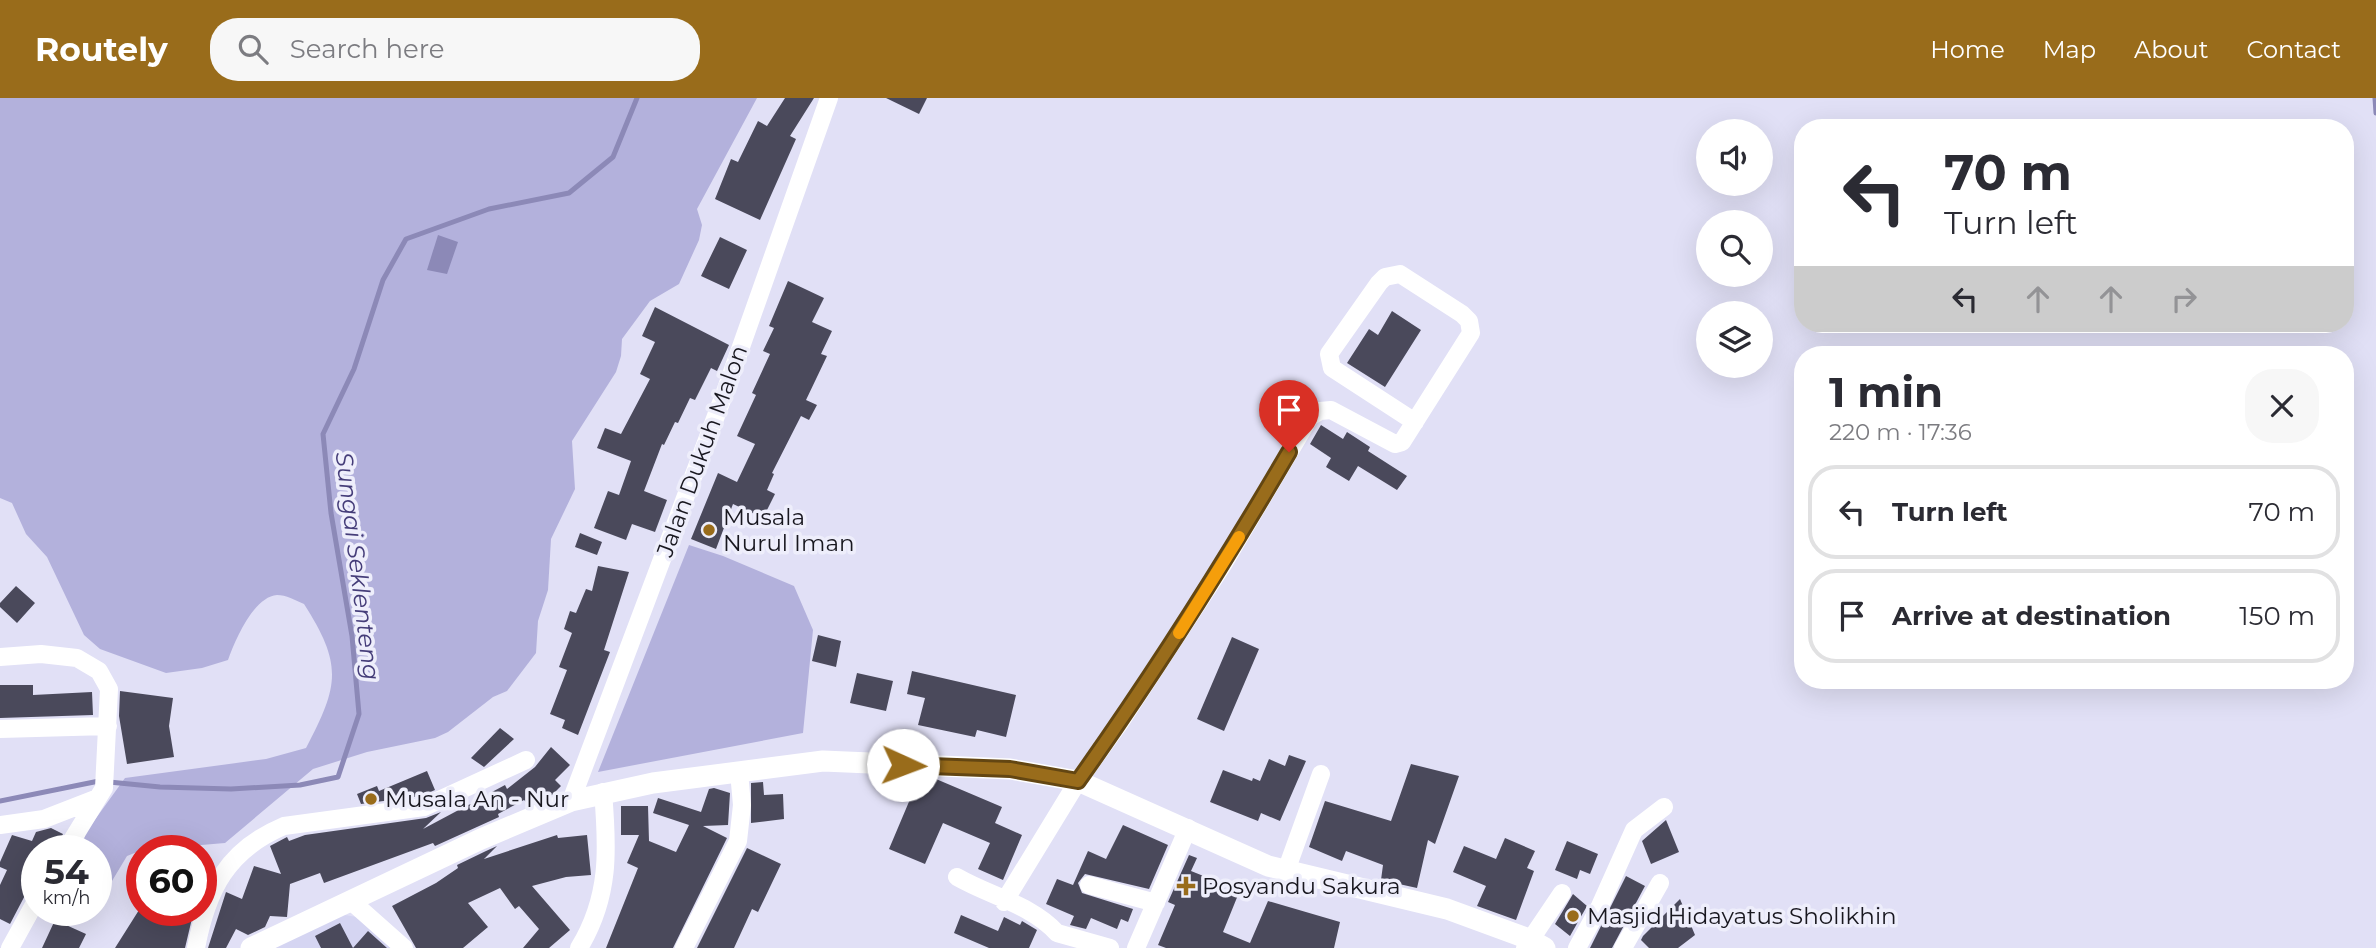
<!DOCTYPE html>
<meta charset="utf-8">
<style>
:root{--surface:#fff;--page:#f7f7f7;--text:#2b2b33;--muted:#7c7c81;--line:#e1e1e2;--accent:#996c1b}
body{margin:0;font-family:Montserrat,sans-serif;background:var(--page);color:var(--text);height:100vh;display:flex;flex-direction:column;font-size:26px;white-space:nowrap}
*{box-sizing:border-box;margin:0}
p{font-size:23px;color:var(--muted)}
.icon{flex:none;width:38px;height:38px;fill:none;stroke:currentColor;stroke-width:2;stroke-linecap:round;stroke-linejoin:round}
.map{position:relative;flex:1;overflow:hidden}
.details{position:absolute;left:1794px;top:248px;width:560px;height:343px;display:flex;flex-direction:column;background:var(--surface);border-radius:28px;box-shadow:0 7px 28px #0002}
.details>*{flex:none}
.hud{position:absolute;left:1794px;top:21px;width:560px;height:214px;border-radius:28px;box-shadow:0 7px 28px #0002;background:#fff;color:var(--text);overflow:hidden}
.tools{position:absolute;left:1696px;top:21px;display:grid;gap:14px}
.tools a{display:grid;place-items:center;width:77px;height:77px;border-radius:50%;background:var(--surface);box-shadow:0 7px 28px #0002;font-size:35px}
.speed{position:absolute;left:21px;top:737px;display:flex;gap:14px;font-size:35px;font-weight:700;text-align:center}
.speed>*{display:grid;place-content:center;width:91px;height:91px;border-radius:50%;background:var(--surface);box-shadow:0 7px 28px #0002;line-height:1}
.speed small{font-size:18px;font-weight:400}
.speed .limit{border:10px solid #d22;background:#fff;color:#111}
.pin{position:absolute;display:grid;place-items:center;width:60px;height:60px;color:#fff;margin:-72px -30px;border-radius:50% 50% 50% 0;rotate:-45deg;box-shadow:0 0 7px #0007}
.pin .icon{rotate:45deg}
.me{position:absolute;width:77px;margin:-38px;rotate:92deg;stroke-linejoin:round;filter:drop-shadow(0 0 5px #0008)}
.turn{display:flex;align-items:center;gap:24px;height:147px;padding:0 35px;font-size:32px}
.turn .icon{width:91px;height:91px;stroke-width:2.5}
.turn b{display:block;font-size:49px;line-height:60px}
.lanes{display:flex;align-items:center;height:66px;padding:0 35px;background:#0003;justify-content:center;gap:35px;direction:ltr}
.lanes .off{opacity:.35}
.round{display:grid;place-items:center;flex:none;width:74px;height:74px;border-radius:28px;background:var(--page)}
.summary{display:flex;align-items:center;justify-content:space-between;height:119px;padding:0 35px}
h1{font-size:42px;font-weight:700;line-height:52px}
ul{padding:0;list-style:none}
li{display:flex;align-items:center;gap:21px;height:94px;margin:0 14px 10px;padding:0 21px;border:4px solid var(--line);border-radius:28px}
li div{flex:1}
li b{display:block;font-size:26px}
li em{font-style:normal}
header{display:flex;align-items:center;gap:42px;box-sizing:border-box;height:98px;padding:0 35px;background:var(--accent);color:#fff}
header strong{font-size:33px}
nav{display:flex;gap:38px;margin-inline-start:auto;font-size:24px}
.search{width:490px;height:63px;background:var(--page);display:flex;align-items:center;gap:18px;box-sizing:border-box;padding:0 24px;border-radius:28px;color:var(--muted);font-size:26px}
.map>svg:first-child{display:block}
</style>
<header>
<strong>Routely</strong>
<div class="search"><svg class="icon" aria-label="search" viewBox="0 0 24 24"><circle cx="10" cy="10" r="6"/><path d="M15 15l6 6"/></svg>Search here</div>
<nav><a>Home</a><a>Map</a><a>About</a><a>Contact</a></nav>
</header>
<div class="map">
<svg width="2376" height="850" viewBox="0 0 2376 850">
<rect width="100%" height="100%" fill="#e1e0f6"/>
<path fill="#d5d5f2" d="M339 816 375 822 407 850H269Z"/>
<path fill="#b3b1dc" d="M0 0H757L697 111 702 127 699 142 679 186 650 203 622 241 621 258 616 274 572 343 575 391 551 441 548 492 538 523 536 555 507 593 493 599 448 634 435 640 367 654 313 671 225 745 142 752 127 758 97 808 96 752H81L86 734 125 680 266 661 306 650C339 587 343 567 304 506 295 502 286 497 277 497 253 499 235 543 228 562L202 570 166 575 100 551 84 537 47 459 26 436 12 405 0 400Z
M689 447 723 458 794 488 813 532 803 635 598 674Z"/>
<path fill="#8c89b7" d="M438 137 458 144 447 176 427 172Z"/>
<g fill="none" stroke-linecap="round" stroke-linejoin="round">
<path stroke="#8c89b7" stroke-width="5" d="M2375 0 2376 15
M0 703 99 683 160 689 231 691 300 687 338 679 359 616 352 538 331 415 323 336 354 271 383 182 406 141 489 111 569 95 613 59 637 0"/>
</g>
<path fill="#4a495b" d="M785 0H814L790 38 796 41 760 122 715 101 731 61 738 64 758 23 767 28Z
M886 0H927L919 16Z
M720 139 747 152 729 191 701 178Z
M788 183 824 200 812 224 832 233 821 256 827 258 806 302 817 307 809 322 801 318 772 375 774 376 767 392 775 396 763 420 733 406 716 451 691 441 718 375 737 384 755 346 737 338 756 297 752 295 770 256 763 253 774 230 769 228Z
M655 209 729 247 717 273 711 270 695 302 690 300 678 325 675 324 664 347 662 346 644 393 667 402 655 434 632 426 626 442 594 430 608 393 619 397 631 363 597 350 605 330 621 336 650 281 640 276 655 244 642 238Z
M1392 213 1421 232 1385 289 1347 265 1369 231 1378 237Z
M1321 327 1343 341 1347 334 1370 349 1368 353 1407 378 1397 392 1358 368 1349 383 1326 369 1331 360 1310 346Z
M580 435 602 444 597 457 575 449Z
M598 468 629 474 604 552 610 554 578 637 562 630 565 622 550 616 567 572 559 569 572 535 564 531 570 513 576 515 586 491 592 493Z
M16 488 35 505 17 525 0 509V505Z
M818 537 841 543 836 569 812 563Z
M1232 539 1259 551 1224 633 1197 621Z
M912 573 1016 597 1006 639 977 632 975 639 918 627 925 600 907 596Z
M857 575 893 583 886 613 850 605Z
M0 587H33V597L92 594 93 617 0 620Z
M120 593 173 600 169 628 174 659 127 666 119 618Z
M500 630 514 641 484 669 471 660Z
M551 649 570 667 555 682 561 688 552 697 529 707 524 702 498 716 499 719 435 748 433 745 324 785 320 775 290 786 287 819 270 818 265 829 248 837 236 831 226 850H208L226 794 242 801 254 768 281 776 270 748 287 739 289 743 305 737 426 720 441 714 423 731 468 707 495 699 492 694 505 687 507 691 535 669Z
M1289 657 1306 663 1280 723 1261 715 1258 723 1210 704 1223 672 1252 683 1253 680 1260 683 1269 661 1285 668Z
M1411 666 1459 678 1435 746 1428 742 1417 790 1381 782 1383 767 1346 753 1342 763 1309 749 1325 703 1391 723Z
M427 673 435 692 421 698 361 706 357 696 377 688 379 693Z
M919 680 936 681 1002 709 995 725 1022 737 1003 782 978 771 990 745 943 725 925 766 889 751Z
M763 684 764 697 783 696 784 721 751 725V685Z
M714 690 730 695 728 727 703 728 727 740 673 850H606L638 770 627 765 639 737H621V708H648L649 743 676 754 689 727 653 715 658 700 701 714 709 691Z
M1666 722 1679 754 1651 766 1642 743Z
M1123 727 1168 747 1149 791 1085 776 1078 785 1082 795 1133 811 1128 824 1121 821 1117 831 1091 820 1086 831 1070 827 1074 818 1046 806 1057 781 1073 787 1088 753 1106 761Z
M51 730 63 736 55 752H37V786L32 784 10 826 0 821V787L7 772 0 769V764L12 737 32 743 36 734Z
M557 737 558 740 587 737 591 777 566 779 532 788 570 832 549 850H523L539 831 519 808 515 811 500 790 468 805 488 829 463 850H416L392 808 436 785 458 770 457 767 486 753 497 748 484 761Z
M1505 740 1535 753 1527 770 1534 773 1516 822 1477 808 1486 788 1453 774 1464 748 1496 761Z
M1567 743 1598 756 1590 776 1580 772 1577 781 1555 772Z
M747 750 781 766 758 814 752 811 734 850H697Z
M1189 757 1197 760 1191 773 1206 779 1205 782 1238 797 1223 834 1250 845 1268 803 1340 824 1334 850H1166L1158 847 1175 807 1168 804Z
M1626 778 1645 788 1612 850H1590Z
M1573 796 1587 808 1570 838 1555 826Z
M1680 801 1695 837 1678 850H1649L1641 842 1643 838Z
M139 812H194L185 850H115Z
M961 817 998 833 1004 819 1020 827 1022 823 1037 832 1029 850H989L954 835Z
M55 822 86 836 79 850H42Z
M340 825 353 850H321L315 838Z
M368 833 387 850H353Z"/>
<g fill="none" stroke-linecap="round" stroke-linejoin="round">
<path stroke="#fff" stroke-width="18" d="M0 559 41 556 77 560 99 573 109 591 104 690 66 752
M0 631 108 628
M571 703 725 294 829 0
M0 727 44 721 98 700
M1286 773 1321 676
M957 779C990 798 1032 807 1057 835
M1089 787 1156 805
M351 803 404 850
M1004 804 1078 683 1119 626 1224 465 1310 319 1320 313 1331 312 1395 346 1402 344 1471 235 1469 223 1462 216 1400 176 1385 179 1379 185 1329 256 1332 270 1415 324
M1057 835 1110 850
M10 850 37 801
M196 850C207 792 227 752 284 728L424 709 526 662
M579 850C610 799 608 752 603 694
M684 850 738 743 742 707 739 674
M1136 850 1188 730
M1525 850 1562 795
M1577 850 1600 808 1634 732 1664 709
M1623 850 1660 785"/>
<path stroke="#fff" stroke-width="21" d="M251 850 481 741 571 703 653 685 823 663 1010 671 1078 683 1268 768 1447 811 1529 841 1545 850"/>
</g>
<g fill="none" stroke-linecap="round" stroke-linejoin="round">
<defs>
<path id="route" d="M903 667 1010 671 1078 683C1154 576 1223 467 1289 354"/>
</defs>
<use href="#route" stroke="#634612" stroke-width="18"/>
<use href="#route" stroke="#996c1b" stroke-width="12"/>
<path stroke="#f59e0b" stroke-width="12" d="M1179 535 1239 439"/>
</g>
<g fill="#996c1b" stroke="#eeeefb" stroke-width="2.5">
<circle cx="709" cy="432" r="7"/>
<circle cx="371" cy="701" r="7"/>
<path d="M1182.5 777.5h7v7h7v7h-7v7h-7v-7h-7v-7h7z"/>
<circle cx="1573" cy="818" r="7"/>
</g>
<g text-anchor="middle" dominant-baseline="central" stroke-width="7" stroke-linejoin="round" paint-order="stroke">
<g font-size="23" fill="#18171f" stroke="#eeeefb">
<text transform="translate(702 353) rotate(-70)">Jalan Dukuh Malon</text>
</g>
<g font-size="23" fill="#18171f" stroke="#eeeefb" text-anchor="start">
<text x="723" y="419">Musala<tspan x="723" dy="26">Nurul Iman</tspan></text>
<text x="385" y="701">Musala An - Nur</text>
<text x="1202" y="788">Posyandu Sakura</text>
<text x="1587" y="818">Masjid Hidayatus Sholikhin</text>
</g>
<g font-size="24" font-style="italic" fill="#453d79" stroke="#eeeefb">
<text transform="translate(358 468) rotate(83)">Sungai Seklenteng</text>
</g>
</g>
</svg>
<div class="tools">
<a><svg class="icon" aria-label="sound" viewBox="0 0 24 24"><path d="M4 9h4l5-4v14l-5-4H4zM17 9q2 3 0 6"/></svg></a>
<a><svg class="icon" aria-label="search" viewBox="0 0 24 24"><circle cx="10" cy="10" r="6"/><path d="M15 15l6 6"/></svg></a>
<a><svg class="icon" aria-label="layers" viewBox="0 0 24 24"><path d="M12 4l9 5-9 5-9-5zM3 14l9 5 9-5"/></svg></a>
</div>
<div class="speed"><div>54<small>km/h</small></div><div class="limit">60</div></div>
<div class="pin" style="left:1289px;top:354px;background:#d93025"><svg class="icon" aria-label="arrive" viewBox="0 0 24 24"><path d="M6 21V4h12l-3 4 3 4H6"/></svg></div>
<svg class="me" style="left:903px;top:667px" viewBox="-20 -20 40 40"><circle r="19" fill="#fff"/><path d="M0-13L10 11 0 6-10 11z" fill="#996c1b"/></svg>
<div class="hud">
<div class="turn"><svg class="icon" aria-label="left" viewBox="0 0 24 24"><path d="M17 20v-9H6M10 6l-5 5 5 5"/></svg><div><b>70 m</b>Turn left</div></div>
<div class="lanes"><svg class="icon" aria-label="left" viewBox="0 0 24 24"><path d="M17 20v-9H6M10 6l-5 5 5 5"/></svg><svg class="icon off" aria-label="ahead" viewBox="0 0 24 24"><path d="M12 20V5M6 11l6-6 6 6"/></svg><svg class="icon off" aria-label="ahead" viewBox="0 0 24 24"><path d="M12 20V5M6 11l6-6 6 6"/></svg><svg class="icon off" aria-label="right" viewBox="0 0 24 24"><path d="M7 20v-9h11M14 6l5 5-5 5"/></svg></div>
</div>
<section class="details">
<div class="summary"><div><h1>1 min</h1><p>220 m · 17:36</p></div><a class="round"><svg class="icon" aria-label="close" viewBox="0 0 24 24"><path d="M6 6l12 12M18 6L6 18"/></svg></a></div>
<ul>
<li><svg class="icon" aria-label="left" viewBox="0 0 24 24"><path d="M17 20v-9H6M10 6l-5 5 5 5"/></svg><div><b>Turn left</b></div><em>70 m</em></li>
<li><svg class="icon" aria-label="arrive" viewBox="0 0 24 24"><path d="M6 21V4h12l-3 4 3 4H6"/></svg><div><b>Arrive at destination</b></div><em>150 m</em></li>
</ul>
</section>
</div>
